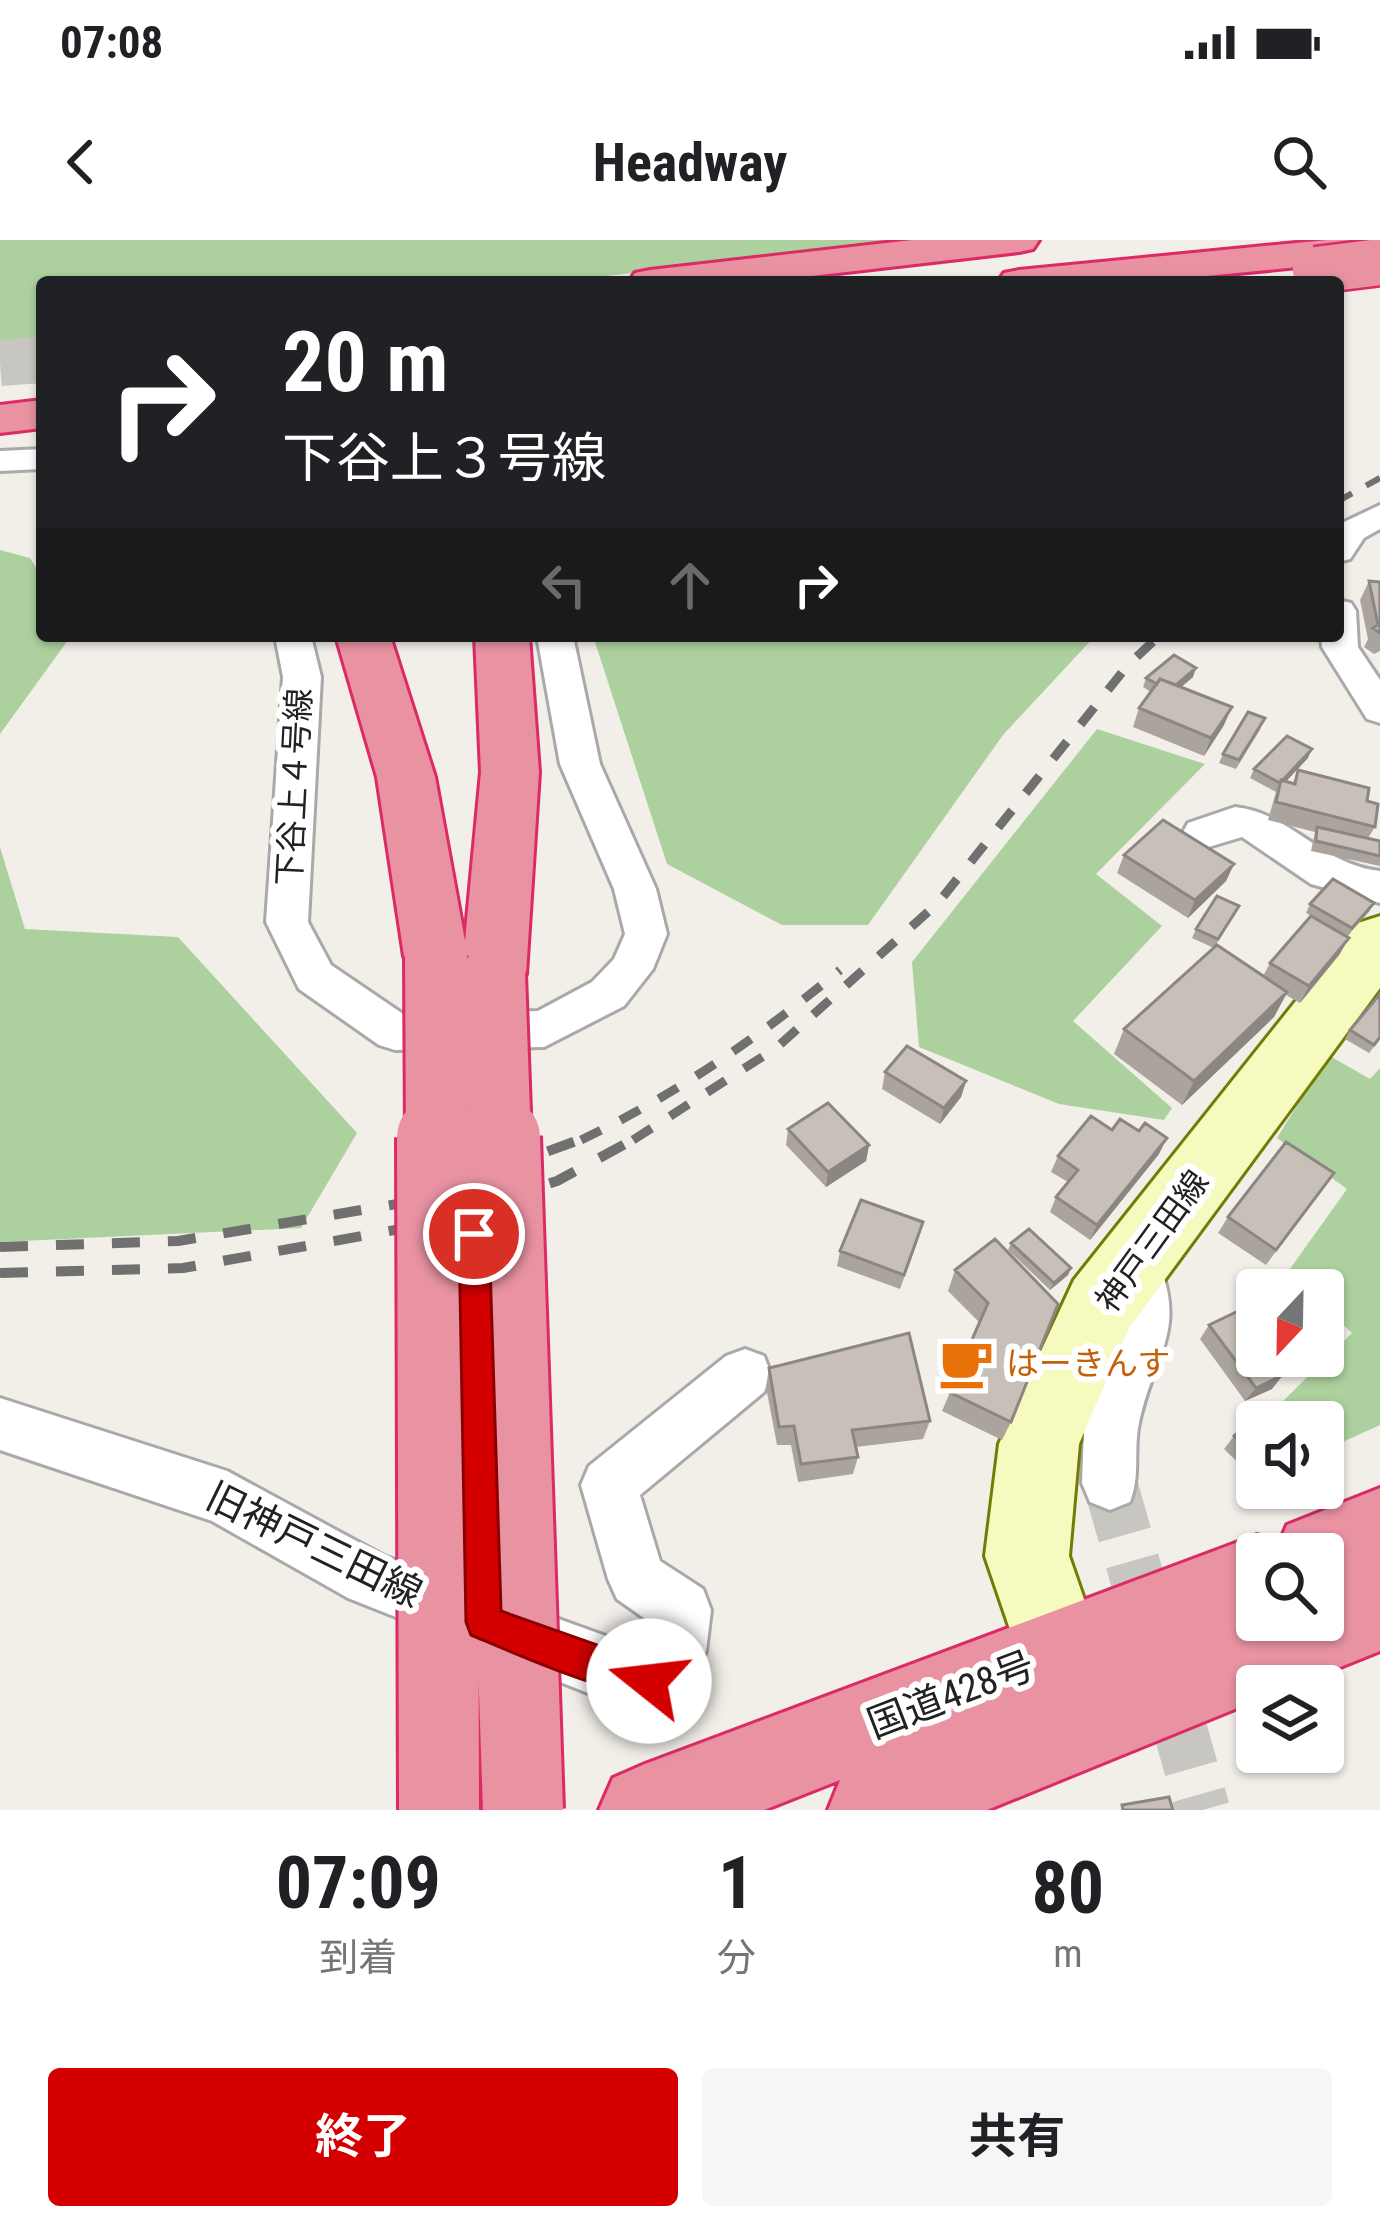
<!DOCTYPE html>
<html lang="ja">
<meta charset="utf-8">
<style>
:root{--surface:#fff;--page:#f6f6f6;--text:#202124;--muted:#757577;--accent:#d40000}
body{margin:0;font-family:"Roboto Condensed","Noto Sans JP",sans-serif;background:var(--page);color:var(--text);height:100vh;display:flex;flex-direction:column;font-size:45px;white-space:nowrap}
*{box-sizing:border-box;margin:0}
p{font-size:39px;color:var(--muted)}
.icon{flex:none;width:66px;height:66px;fill:none;stroke:currentColor;stroke-width:2;stroke-linecap:round;stroke-linejoin:round}
.map{position:relative;height:1570px;overflow:hidden}
.sheet{display:flex;flex-direction:column;background:var(--surface);flex:1}
.sheet>*{flex:none}
.guide{position:absolute;left:36px;top:36px;width:1308px;height:366px;border-radius:12px;box-shadow:0 3px 9px #0004;background:#202124;color:#fff;overflow:hidden}
.needle{width:78px;rotate:202deg}
.fabs{position:absolute;left:1236px;top:1029px;display:grid;gap:24px}
.fabs a{display:grid;place-items:center;width:108px;height:108px;border-radius:12px;background:var(--surface);box-shadow:0 3px 9px #0004;font-size:60px}
.pin{position:absolute;display:grid;place-items:center;width:102px;height:102px;color:#fff;margin:-51px;border:6px solid #fff;border-radius:50%;box-shadow:0 3px 12px #0007}
.me{position:absolute;width:132px;margin:-66px;rotate:286deg;stroke-linejoin:round;filter:drop-shadow(0 0 9px #0008)}
.turn{display:flex;align-items:center;gap:42px;height:252px;padding:0 48px;font-size:54px}
.turn .icon{width:156px;height:156px;stroke-width:2.5}
.turn b{display:block;font-size:84px;line-height:102px}
.lanes{display:flex;align-items:center;height:114px;padding:0 48px;background:#0003;justify-content:center;gap:60px;direction:ltr}
.lanes .off{opacity:.35}
.eta{display:flex;justify-content:space-evenly;align-items:center;height:204px;text-align:center}
.eta b{font-size:72px;font-weight:700;line-height:84px}
.cta{display:flex;gap:24px;margin-top:auto;padding:24px 48px}
.cta a{flex:1;height:138px;border-radius:12px;background:var(--accent);color:#fff;font-size:48px;font-weight:700;line-height:138px;text-align:center}
.cta a+a{background:var(--page);color:var(--text)}
.status{display:flex;justify-content:space-between;align-items:center;height:84px;padding:0 60px;background:var(--surface);direction:ltr}
.status svg{height:33px;fill:currentColor}
header{display:flex;justify-content:space-between;align-items:center;height:156px;padding:0 48px;background:var(--surface);font-size:54px;font-weight:700}
.map>svg:first-child{display:block}
</style>
<div class="status"><b>07:08</b><svg viewBox="0 0 49 12"><path d="M0 12V9h3v3zM5 12V6h3v6zM10 12V3h3v9zM15 12V0h3v12zM26 1h20v11H26zM47 4h2v5h-2z"/></svg></div>
<header><svg class="icon" aria-label="back" viewBox="0 0 24 24"><path d="M15 5l-7 7 7 7"/></svg>Headway<svg class="icon" aria-label="search" viewBox="0 0 24 24"><circle cx="10" cy="10" r="6"/><path d="M15 15l6 6"/></svg></header>
<div class="map">
<svg width="1380" height="1570" viewBox="0 0 1380 1570">
<rect width="100%" height="100%" fill="#f2efe9"/>
<path fill="#add19e" d="M0 0H899L558 42H42V107L0 109Z
M0 310 30 318 42 337V396H71L0 494Z
M593 396H1095L1003 495 868 685H782L667 624Z
M1097 489 1205 524 1096 634 1162 686 1073 781 1172 868 1164 880 1059 864 919 807 912 722Z
M0 607 25 689 178 697 357 893 301 988 0 1002Z
M1328 815 1370 839 1380 828V1185L1325 1210 1323 1182H1288L1273 1171 1352 1093 1323 1066V1050H1305L1287 1033 1347 949 1277 898Z"/>
<g fill="none" stroke-linecap="round" stroke-linejoin="round">
<path stroke="#c8c6c1" stroke-width="54" stroke-dasharray="54 27" stroke-linecap="butt" d="M1110 1243 1203 1570"/>
<path stroke="#c8c6c1" stroke-width="46" stroke-dasharray="46 22" stroke-linecap="butt" d="M0 123 42 120"/>
<defs>
<path id="street" d="M42 209V229L0 231V211Z
M1380 265V289L1364 298 1350 319 1338 322 1340 284Z
M1338 360 1351 363 1356 371 1358 407 1380 440V483L1367 479 1322 407 1321 396H1338Z
M275 396H311L321 437 308 682 331 725 403 774 538 771 592 742 614 719 625 694 614 649 560 524 537 396H573L600 524 656 649 667 694 653 729 624 766 544 807 395 810 379 805 299 749 266 682 283 437Z
M1235 567C1291 573 1320 624 1380 631V663L1311 644 1242 597 1202 609 1188 605 1182 594 1188 583Z
M1134 999 1152 1006C1192 1094 1153 1109 1138 1188 1134 1214 1140 1237 1130 1262L1110 1270 1090 1262 1082 1243 1084 1189 1121 1082 1109 1022 1116 1006Z
M745 1109 764 1116 771 1134 764 1152 640 1255 660 1321 703 1349 711 1370 706 1411 697 1432 670 1462 649 1471 588 1453 348 1358 212 1281 0 1210V1158L227 1231 384 1316 639 1408 649 1397 651 1383 617 1359 608 1339 581 1245 589 1226 726 1116Z"/>
<path id="secondary" d="M1380 676V748L1129 1088 1079 1204 1069 1316 1103 1414 1091 1445 1060 1457 1029 1445 985 1316 999 1204 1011 1176 1074 1040 1358 683Z"/>
<path id="highway" d="M912 0H1039L1033 9 1019 12 759 42H629L635 33 650 30Z
M1327 0H1380V19L1146 42H998L1004 33 1019 30Z
M42 160V188L0 193V165Z
M336 396H390L435 537 465 701 481 532 475 396H529L539 532 526 734 517 752 494 759 471 752 463 726 459 734 436 741 413 734 404 716 377 537Z
M1380 1248V1411L1293 1446H1257V1460L987 1570H828L840 1540 764 1570H599L613 1538 645 1524 1257 1295 1279 1304 1287 1285ZM1257 1314H1323V1380H1257Z"/>
</defs>
<use href="#street" stroke="#a9a9a9" stroke-width="6"/>
<use href="#secondary" stroke="#707d05" stroke-width="6"/>
<use href="#highway" stroke="#dc2a67" stroke-width="6"/>
<use href="#street" fill="#fff" fill-rule="evenodd"/>
<use href="#secondary" fill="#f7fabf" fill-rule="evenodd"/>
<use href="#highway" fill="#e892a2" fill-rule="evenodd"/>
<path stroke="#707070" stroke-width="6" stroke-dasharray="16 16" stroke-linecap="butt" d="M1338 261 1380 238"/>
<path stroke="#707070" stroke-width="9" stroke-dasharray="22 22" stroke-linecap="butt" d="M581 900C677 854 758 798 840 730
M633 900 776 808 938 663 1128 425 1159 396"/>
<path stroke="#707070" stroke-width="10" stroke-dasharray="28 28" stroke-linecap="butt" d="M0 1007 178 1001 409 962 587 897
M0 1033 183 1028 412 987 557 941 638 897"/>
<defs>
<path id="highway-bridge-far2" d="M1316 30 1380 22"/>
<path id="highway-bridge-far1" d="M436 716 437 900
M494 734 500 900"/>
<path id="highway-bridge" d="M437 897 439 1570
M500 897 523 1570"/>
</defs>
<use href="#highway-bridge-far2" stroke="#dc2a67" stroke-width="51" stroke-linecap="butt"/>
<use href="#highway-bridge-far1" stroke="#dc2a67" stroke-width="68" stroke-linecap="butt"/>
<use href="#highway-bridge" stroke="#dc2a67" stroke-width="86" stroke-linecap="butt"/>
<use href="#highway-bridge-far2" stroke="#e892a2" stroke-width="46"/>
<use href="#highway-bridge-far1" stroke="#e892a2" stroke-width="62"/>
<use href="#highway-bridge" stroke="#e892a2" stroke-width="80"/>
</g>
<path fill="#aba49e" d="M1369 341 1380 342V411L1374 414 1364 407 1368 399 1360 360Z
M1193 437 1181 447 1224 485 1204 516 1133 487 1139 468 1151 452 1143 447 1146 438Z
M1261 488 1236 529 1219 523 1223 514Z
M1308 518 1286 541 1293 543 1298 530 1367 561 1375 587 1368 598 1380 601V626L1311 611 1315 592 1268 580 1276 552 1250 538 1254 529Z
M1124 615 1234 624 1226 641 1188 678 1117 633Z
M1374 663 1369 672 1347 696 1349 698 1339 715 1300 763 1286 755 1274 777 1182 865 1114 814 1124 789 1263 736 1270 723 1326 685 1306 673 1310 664Z
M1239 666 1214 708 1192 698 1196 689Z
M1350 790 1380 799 1369 813 1345 799Z
M885 832 966 841 961 857 940 884 882 849Z
M788 889 869 905 866 921 826 947 786 905Z
M1112 890 1159 914 1090 1000 1050 972 1056 957 1068 942 1051 932 1058 916Z
M1334 933 1266 1025 1218 993 1228 977Z
M919 997 900 1049 837 1026 840 1011Z
M995 999 1011 1182 1002 1200 942 1171 980 1083 948 1051 955 1030Z
M1011 1003 1068 1035 1050 1050 1008 1010Z
M1209 1085 1279 1129 1272 1149 1245 1161 1200 1099Z
M769 1128 930 1181 923 1199 856 1207 858 1217 853 1234 798 1242 791 1205H777L766 1147Z
M1257 1182V1241L1224 1209 1234 1196Z
M1264 1248H1291L1277 1261Z"/>
<path fill="#8b8681" d="M1196 428 1193 437 1166 460 1169 451Z
M1232 467 1224 485 1204 516 1211 498Z
M1312 509 1308 518 1279 549 1280 543Z
M1234 624 1226 641 1188 678 1195 660Z
M1349 698 1339 715 1300 763 1309 746Z
M1287 752 1274 777 1182 865 1194 841Z
M966 841 961 857 940 884 944 868Z
M1167 898 1159 914 1090 1000 1097 985Z
M869 905 866 921 826 947 828 932Z
M1071 1028 1068 1035 1050 1050 1054 1043Z
M1289 1116H1296L1265 1139 1276 1126Z
M1283 1135 1272 1149 1245 1161 1256 1148Z"/>
<path fill="#c7bfb8" stroke="#8b8681" stroke-width="3" d="M1369 341 1380 342V393L1373 388 1378 385Z
M1174 415 1196 428 1176 445 1160 439 1157 444 1146 438Z
M1160 439 1232 467 1211 498 1139 468Z
M1248 472 1265 478 1239 520 1223 514Z
M1287 496 1312 509 1280 543 1254 529Z
M1298 530 1369 548 1367 561 1378 564 1375 587 1276 562 1281 540 1295 544Z
M1163 580 1234 624 1195 660 1124 615Z
M1317 587 1380 601V616L1316 601Z
M1333 639 1374 663 1352 688 1310 664Z
M1217 656 1239 666 1218 699 1196 689Z
M1311 676 1349 698 1309 746 1270 723Z
M1217 705 1287 752 1194 841 1124 789Z
M1380 754V797L1374 805 1350 790Z
M907 806 966 841 944 868 885 832Z
M828 863 869 905 828 932 788 889Z
M1091 876 1112 890 1120 879 1139 891 1145 883 1167 898 1097 985 1056 957 1078 930 1058 916Z
M1286 902 1334 933 1276 1010 1228 977Z
M861 960 923 982 904 1035 840 1011Z
M1029 989 1071 1028 1054 1043 1011 1003Z
M995 999 1058 1064 1011 1182 949 1152 988 1063 955 1030Z
M1323 1063 1339 1079 1323 1091Z
M1236 1072 1247 1086 1257 1079V1116H1289L1276 1126 1283 1135 1256 1148 1209 1085Z
M909 1093 930 1181 852 1190 858 1217 801 1224 794 1186 779 1187 769 1128Z
M1267 1166 1284 1182H1257V1218L1234 1196Z
M1169 1557 1173 1570H1123L1122 1565Z"/>
<path fill="#d40000" stroke="#8a0000" stroke-width="3" d="M474 981 485 985 489 994 501 1371 662 1428 667 1441 662 1453C631 1466 507 1410 471 1395L466 1382 459 994 464 985Z"/>
<defs>
<symbol id="cafe-bare" viewBox="-9 -9 18 18"><path d="M-5.5-4.5H6V0H3Q3 3.5 0 3.5H-2.5Q-5.5 3.5-5.5 0ZM3-3.2v2h1.7v-2ZM-6 4.5H4V6H-6Z" fill="#e8710a" stroke="#fff" stroke-width="2.5" paint-order="stroke"/></symbol>
</defs>
<g fill-rule="evenodd">
<use href="#cafe-bare" x="928" y="1085" width="76" height="76"/>
</g>
<g text-anchor="middle" dominant-baseline="central" stroke-width="12" stroke-linejoin="round" paint-order="stroke">
<g font-size="33" fill="#222" stroke="#fff">
<text transform="translate(294 547) rotate(-87)">下谷上４号線</text>
<text transform="translate(1152 1001) rotate(-54)">神戸三田線</text>
</g>
<g font-size="33" fill="#c56008" stroke="#fff" text-anchor="start">
<text x="1006" y="1123">はーきんす</text>
</g>
<g font-size="39" fill="#222" stroke="#fff">
<text transform="translate(314 1305) rotate(26)">旧神戸三田線</text>
<text transform="translate(951 1455) rotate(-21)">国道428号</text>
</g>
</g>
</svg>
<div class="fabs">
<a><svg class="needle" viewBox="-14 -14 28 28"><path d="M0-13l5 13h-10z" fill="#e53935"/><path d="M0 13l5-13h-10z" fill="#757577"/></svg></a>
<a><svg class="icon" aria-label="sound" viewBox="0 0 24 24"><path d="M4 9h4l5-4v14l-5-4H4zM17 9q2 3 0 6"/></svg></a>
<a><svg class="icon" aria-label="search" viewBox="0 0 24 24"><circle cx="10" cy="10" r="6"/><path d="M15 15l6 6"/></svg></a>
<a><svg class="icon" aria-label="layers" viewBox="0 0 24 24"><path d="M12 4l9 5-9 5-9-5zM3 14l9 5 9-5"/></svg></a>
</div>
<div class="pin" style="left:474px;top:994px;background:#d93025"><svg class="icon" aria-label="arrive" viewBox="0 0 24 24"><path d="M6 21V4h12l-3 4 3 4H6"/></svg></div>
<svg class="me" style="left:649px;top:1441px" viewBox="-20 -20 40 40"><circle r="19" fill="#fff"/><path d="M0-13L10 11 0 6-10 11z" fill="#d40000"/></svg>
<div class="guide">
<div class="turn"><svg class="icon" aria-label="right" viewBox="0 0 24 24"><path d="M7 20v-9h11M14 6l5 5-5 5"/></svg><div><b>20 m</b>下谷上３号線</div></div>
<div class="lanes"><svg class="icon off" aria-label="left" viewBox="0 0 24 24"><path d="M17 20v-9H6M10 6l-5 5 5 5"/></svg><svg class="icon off" aria-label="ahead" viewBox="0 0 24 24"><path d="M12 20V5M6 11l6-6 6 6"/></svg><svg class="icon" aria-label="right" viewBox="0 0 24 24"><path d="M7 20v-9h11M14 6l5 5-5 5"/></svg></div>
</div>
</div>
<section class="sheet">
<div class="eta">
<div><b>07:09</b><p>到着</p></div>
<div><b>1</b><p>分</p></div>
<div><b>80</b><p>m</p></div>
</div>
<div class="cta"><a>終了</a><a>共有</a></div>
</section>
